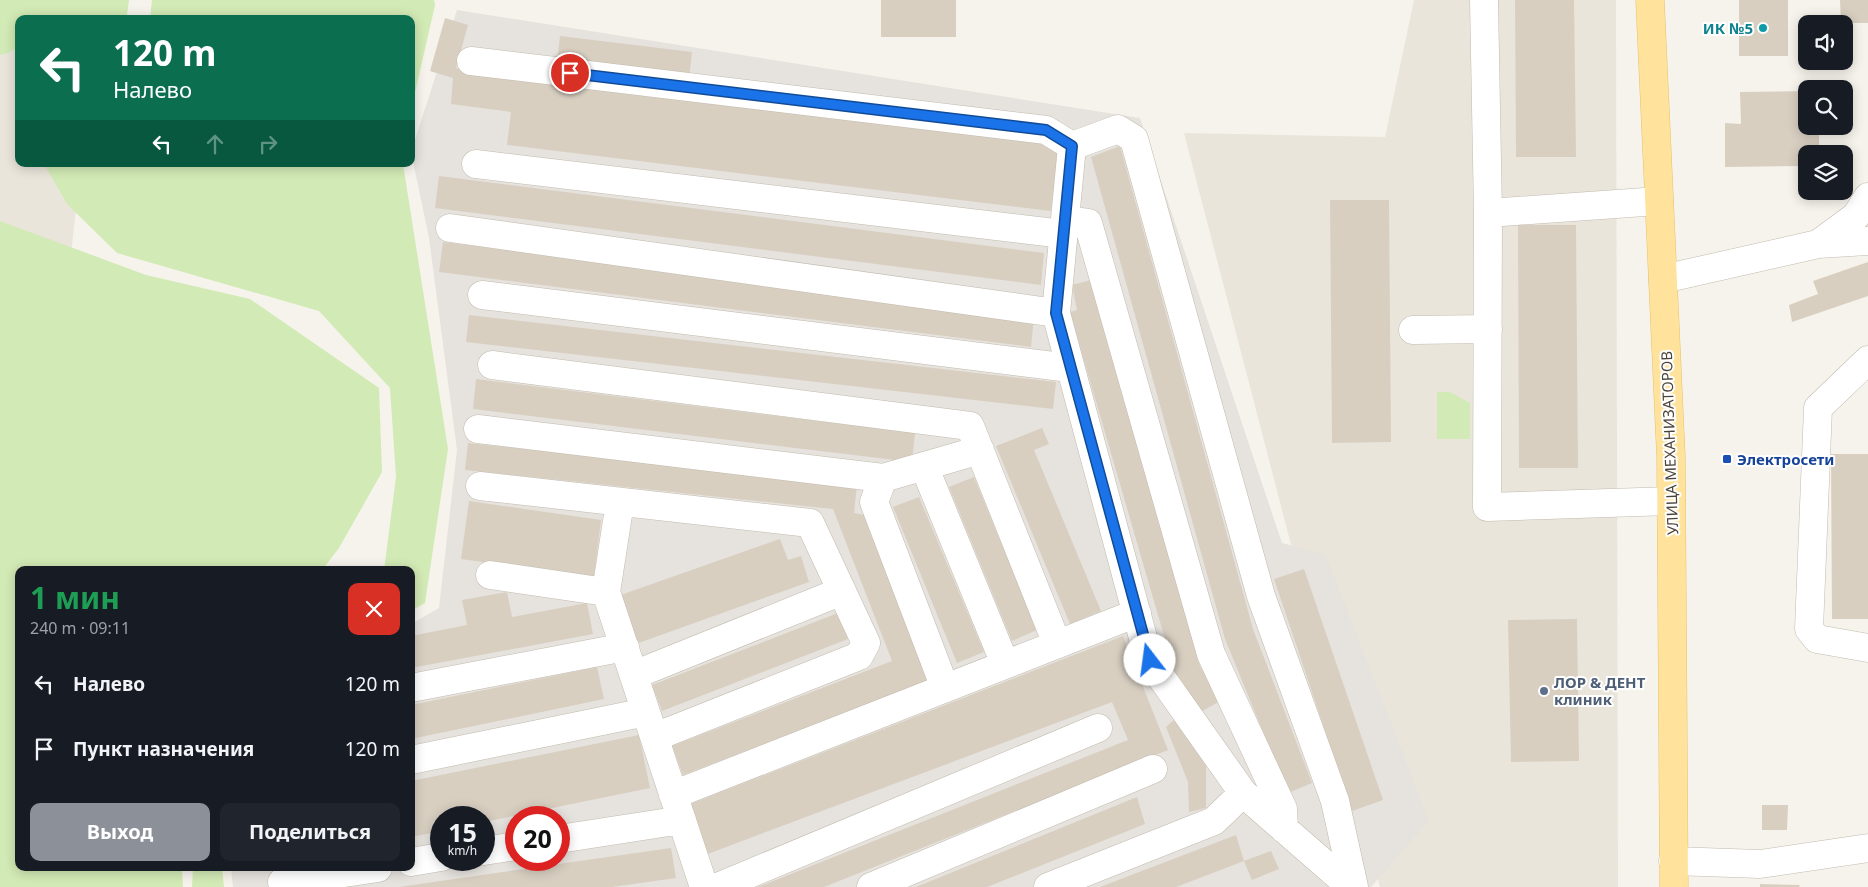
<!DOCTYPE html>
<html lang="ru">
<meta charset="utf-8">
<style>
:root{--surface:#171b24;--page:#20242c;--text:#f1f3f6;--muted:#9ea1a6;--accent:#8c9099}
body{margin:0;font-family:"Noto Sans",sans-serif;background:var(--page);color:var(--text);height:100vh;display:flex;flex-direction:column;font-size:19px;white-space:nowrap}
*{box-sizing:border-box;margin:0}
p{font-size:16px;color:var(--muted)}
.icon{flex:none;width:28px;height:28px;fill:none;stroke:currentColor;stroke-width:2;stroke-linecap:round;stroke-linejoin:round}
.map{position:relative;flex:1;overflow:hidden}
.details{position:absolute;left:15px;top:566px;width:400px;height:305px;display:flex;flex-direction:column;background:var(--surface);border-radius:10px;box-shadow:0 2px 12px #0003}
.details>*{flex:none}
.guide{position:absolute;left:15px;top:15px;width:400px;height:152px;border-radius:10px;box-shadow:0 2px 12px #0003;background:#0b6e4f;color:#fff;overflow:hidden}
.buttons{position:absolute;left:1798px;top:15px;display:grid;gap:10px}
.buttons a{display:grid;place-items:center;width:55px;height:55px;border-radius:10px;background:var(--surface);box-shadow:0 2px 12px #0003;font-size:25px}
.speed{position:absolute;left:430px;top:806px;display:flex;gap:10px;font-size:25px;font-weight:700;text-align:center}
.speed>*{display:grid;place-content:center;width:65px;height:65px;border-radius:50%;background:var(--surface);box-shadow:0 2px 12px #0003;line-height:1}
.speed small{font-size:12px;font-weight:400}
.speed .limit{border:8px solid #d22;background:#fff;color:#111}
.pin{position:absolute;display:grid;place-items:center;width:42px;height:42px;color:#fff;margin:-21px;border:2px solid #fff;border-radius:50%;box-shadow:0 1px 5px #0007}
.me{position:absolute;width:55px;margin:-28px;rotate:345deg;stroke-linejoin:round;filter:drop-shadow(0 0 4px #0008)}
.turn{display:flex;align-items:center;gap:18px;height:105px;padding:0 15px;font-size:22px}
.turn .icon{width:65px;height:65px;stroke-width:2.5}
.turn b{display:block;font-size:35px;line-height:42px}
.lanes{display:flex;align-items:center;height:48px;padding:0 15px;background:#0003;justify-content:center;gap:25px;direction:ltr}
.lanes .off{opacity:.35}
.round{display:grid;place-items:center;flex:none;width:52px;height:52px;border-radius:10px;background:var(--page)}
.summary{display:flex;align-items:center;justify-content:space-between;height:85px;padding:0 15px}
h1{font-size:30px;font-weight:700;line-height:38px;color:#1e9e55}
.button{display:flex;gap:10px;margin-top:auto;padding:10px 15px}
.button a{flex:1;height:58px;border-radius:10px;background:var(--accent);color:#fff;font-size:20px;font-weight:700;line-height:58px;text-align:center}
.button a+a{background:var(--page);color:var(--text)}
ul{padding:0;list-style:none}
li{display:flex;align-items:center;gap:15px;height:65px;padding:0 15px}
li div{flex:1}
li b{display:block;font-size:19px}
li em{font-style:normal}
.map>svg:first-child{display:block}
</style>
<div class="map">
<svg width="1868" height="887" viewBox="0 0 1868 887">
<rect width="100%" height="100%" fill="#f6f3ec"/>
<path fill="#eae5da" d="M0 0 19 19V164H81L36 570H19L0 887Z
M1414 0H1616L1618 887H1380L1184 133 1385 137Z"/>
<path fill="#e6e2dd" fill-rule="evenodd" d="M457 10 1140 118 1282 543 1326 555 1429 821 1371 887H233L231 868H411V624L439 608 457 450 429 238 411 152ZM441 818H484V860H441ZM516 818H559V860H516Z"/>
<path fill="#d2eab5" d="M0 0H129L127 15 109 19H19V46L8 53 0 55Z
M152 0H434L435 5 411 110V19H150Z
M44 164H403L448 449 425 603 411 611V570H384L396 477 390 388 319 311 117 253 67 204Z
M0 221 146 275 250 299 379 388 382 472 339 548 322 570H19V868H182L183 887H0Z
M1437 392H1450L1470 403V439H1437Z
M193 868H222L224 887H192Z"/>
<path fill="#d8cfc1" d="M881 0H956V37H881Z
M1515 0H1574L1576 157H1516Z
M1739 0H1788V56H1739Z
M1840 0H1868V23H1841Z
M445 18 468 25 456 68 1059 142 1051 211 507 145 511 112 451 104 453 78 430 71Z
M560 36 692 52 689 79 557 63Z
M1806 91V126H1819V154H1806V166L1725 167V123L1741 124 1740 92Z
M1120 146 1253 629 1312 783 1288 793 1225 639 1091 157Z
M439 176 1044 253 1041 285 435 208Z
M1330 200H1389L1391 442 1332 443Z
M1518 225H1576L1578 468H1519Z
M443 242 1034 317 1031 347 439 272Z
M1868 262V296L1792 322 1789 305 1818 294 1813 281Z
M1091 280 1097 306 1200 666 1222 700 1199 713 1176 677 1070 312 1077 310 1072 285Z
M469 315 1056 382 1053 409 466 342Z
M476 379 915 433 912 462 473 409Z
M1042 428 1049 444 1034 450 1101 611 1070 624 996 446Z
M468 443 857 484 854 513 864 515 928 681 683 775 672 746 892 661 833 509 465 470Z
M1831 454H1868V619H1832Z
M974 477 1037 630 1012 641 949 487Z
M919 497 984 652 957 663 893 507Z
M469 501 601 520 594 577 461 559Z
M780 539 788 560 801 556 809 582 633 645 615 597Z
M1304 569 1383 800 1352 811 1274 579Z
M507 592 512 617 587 603 593 634 411 668V636L467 625 462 600Z
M838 613 848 639 662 711 652 685Z
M1577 619 1579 761 1511 762 1508 620Z
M1123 636 1168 750 824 887H758L1128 740 1112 702 705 855 688 805Z
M597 667 604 699 411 739V705Z
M1181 714 1206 762V808L1189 812 1188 782 1166 727Z
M639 735 650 788 484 822V818H441V831L411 837V781Z
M1137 797 1145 824 987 887H916Z
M1762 805H1788L1787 830H1762Z
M1236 835 1244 861 1176 887H1100Z
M671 848 676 878 612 887H399Z
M1271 851 1279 869 1252 880 1244 861Z
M1760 884 1800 885 1799 887H1760Z"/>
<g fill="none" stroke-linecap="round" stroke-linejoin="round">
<defs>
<path id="minor" d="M1484 0 1488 213 1487 507 1671 501
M471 61 1046 130 1072 146
M476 164 1063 234
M1488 213 1659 201
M1065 220 1088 223 1211 654 1283 809 1284 829
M450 228 1056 313
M1818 244 1856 216 1868 197
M1663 279 1818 244 1868 241
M482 295 1070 368
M1413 330 1488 329
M1868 360 1818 408 1809 629 1817 639 1868 648
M492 365 970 426 1057 644
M478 429 883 478 980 450
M924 466 1005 664
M883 478 874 502 945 688
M480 486 810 523 866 643 859 656 655 737
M620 502 606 592 704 887
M490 575 606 592
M634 675 842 591
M411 688 625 647
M411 760 646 712
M673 795 1137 613
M559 839 682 820
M484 851 516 846
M1673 861 1760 864 1868 848
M411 862 441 857
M282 882 378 868
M718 887 1098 728
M871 887 1153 769
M1048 887 1214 821 1243 793
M1351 887 1243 793 1149 660 1056 313 1072 146 1118 129 1134 139 1261 596 1335 801 1354 887"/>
<path id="major" d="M1650 0 1671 457 1674 887"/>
</defs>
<use href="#minor" stroke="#c2bbae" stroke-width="29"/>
<use href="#major" stroke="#e6c16a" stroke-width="29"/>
<use href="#minor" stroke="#fff" stroke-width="28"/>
<use href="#major" stroke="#ffe39c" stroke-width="28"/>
</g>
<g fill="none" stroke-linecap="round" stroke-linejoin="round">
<defs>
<path id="route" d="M570 73 1046 130 1072 146 1056 313 1150 660"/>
</defs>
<use href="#route" stroke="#114b97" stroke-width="12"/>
<use href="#route" stroke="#1a73e8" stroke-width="9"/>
</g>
<circle fill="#0f9aa8" stroke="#fff" stroke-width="2" cx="1763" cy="28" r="5"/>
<rect fill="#1a4fb4" stroke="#fff" stroke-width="2" x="1722" y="454" width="10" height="10" rx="2.5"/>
<circle fill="#5c6f8a" stroke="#fff" stroke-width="2" cx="1544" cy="691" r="5"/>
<g text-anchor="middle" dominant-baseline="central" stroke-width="4" stroke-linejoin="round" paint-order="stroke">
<g font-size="15" font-weight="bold" fill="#0d838f" stroke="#fff" text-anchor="end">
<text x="1753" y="28">ИК №5</text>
</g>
<g font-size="15" fill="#4b4439" stroke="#fff">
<text transform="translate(1669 443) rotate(-92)">УЛИЦА МЕХАНИЗАТОРОВ</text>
</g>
<g font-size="15" font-weight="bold" fill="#164399" stroke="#fff" text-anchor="start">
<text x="1737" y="459">Электросети</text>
</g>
<g font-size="15" font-weight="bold" fill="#4e5e75" stroke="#fff" text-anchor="start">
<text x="1554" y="682">ЛОР &amp; ДЕНТ<tspan x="1554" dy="17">клиник</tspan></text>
</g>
</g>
</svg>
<div class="buttons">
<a><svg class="icon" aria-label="sound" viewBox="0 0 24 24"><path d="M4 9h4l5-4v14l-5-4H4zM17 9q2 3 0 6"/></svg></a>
<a><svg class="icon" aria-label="search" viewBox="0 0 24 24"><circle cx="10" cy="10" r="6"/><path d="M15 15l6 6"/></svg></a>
<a><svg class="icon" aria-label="layers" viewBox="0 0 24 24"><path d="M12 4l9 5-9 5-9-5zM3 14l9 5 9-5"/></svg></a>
</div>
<div class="speed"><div>15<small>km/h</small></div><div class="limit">20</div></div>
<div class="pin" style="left:570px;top:73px;background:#d93025"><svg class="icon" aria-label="arrive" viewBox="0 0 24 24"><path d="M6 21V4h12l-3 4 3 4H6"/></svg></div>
<svg class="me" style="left:1150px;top:660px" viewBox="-20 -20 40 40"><circle r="19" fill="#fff"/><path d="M0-13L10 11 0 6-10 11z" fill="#1a73e8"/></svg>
<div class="guide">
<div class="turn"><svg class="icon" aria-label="left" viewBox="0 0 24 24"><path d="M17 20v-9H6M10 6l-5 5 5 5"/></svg><div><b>120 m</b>Налево</div></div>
<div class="lanes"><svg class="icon" aria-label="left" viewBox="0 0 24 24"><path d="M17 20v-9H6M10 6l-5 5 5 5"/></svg><svg class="icon off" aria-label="ahead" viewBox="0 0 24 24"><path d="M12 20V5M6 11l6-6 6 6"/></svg><svg class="icon off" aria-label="right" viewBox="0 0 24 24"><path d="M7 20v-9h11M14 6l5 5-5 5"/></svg></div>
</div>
<section class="details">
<div class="summary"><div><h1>1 мин</h1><p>240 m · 09:11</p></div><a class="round" style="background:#d93025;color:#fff"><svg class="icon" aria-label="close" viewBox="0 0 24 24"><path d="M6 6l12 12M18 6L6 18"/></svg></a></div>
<ul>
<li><svg class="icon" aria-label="left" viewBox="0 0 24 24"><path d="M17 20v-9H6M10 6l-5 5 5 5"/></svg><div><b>Налево</b></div><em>120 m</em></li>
<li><svg class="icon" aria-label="arrive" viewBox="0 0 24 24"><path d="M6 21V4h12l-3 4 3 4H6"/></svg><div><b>Пункт назначения</b></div><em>120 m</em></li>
</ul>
<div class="button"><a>Выход</a><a>Поделиться</a></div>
</section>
</div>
